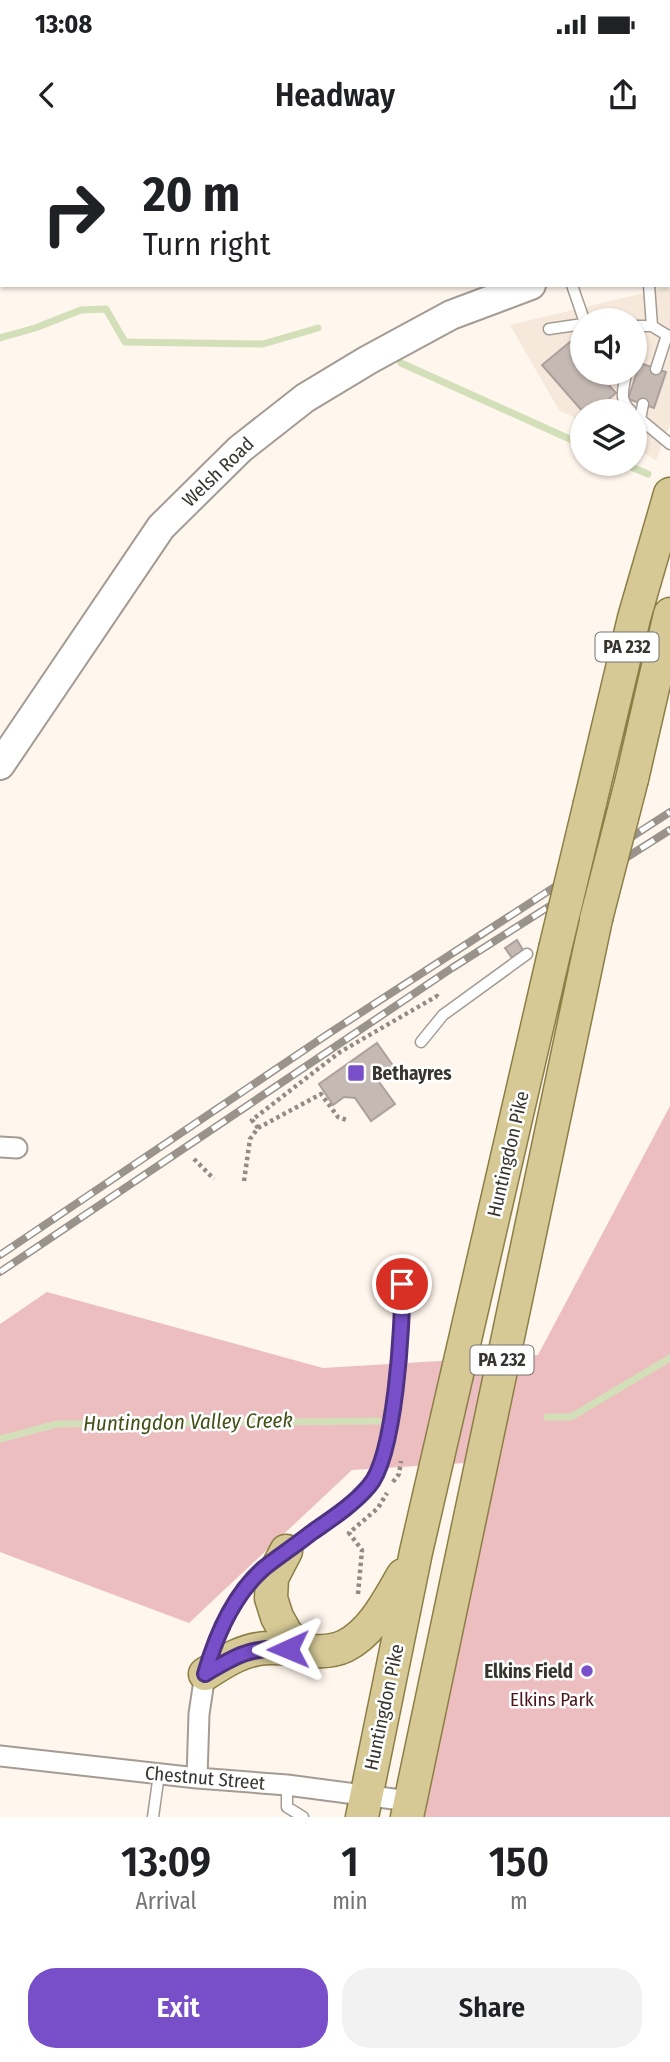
<!DOCTYPE html>
<style>
:root{--surface:#fff;--page:#f2f2f2;--text:#202124;--muted:#757577;--accent:#784fc8}
body{margin:0;font-family:"Fira Sans Condensed",sans-serif;background:var(--page);color:var(--text);height:100vh;display:flex;flex-direction:column;font-size:26px;white-space:nowrap}
*{box-sizing:border-box;margin:0}
p{font-size:23px;color:var(--muted)}
.icon{flex:none;width:38px;height:38px;fill:none;stroke:currentColor;stroke-width:2;stroke-linecap:round;stroke-linejoin:round}
.map{position:relative;height:1677px;overflow:hidden}
.details{display:flex;flex-direction:column;background:var(--surface);flex:1}
.details>*{flex:none}
.top-card{position:absolute;left:0px;top:0px;width:670px;height:147px;box-shadow:0 2px 5px #0004;background:#fff;color:var(--text);overflow:hidden}
.buttons{position:absolute;left:570px;top:168px;display:grid;gap:14px}
.buttons a{display:grid;place-items:center;width:77px;height:77px;border-radius:50%;background:var(--surface);box-shadow:0 2px 5px #0004;font-size:35px}
.pin{position:absolute;display:grid;place-items:center;width:60px;height:60px;color:#fff;margin:-30px;border:4px solid #fff;border-radius:50%;box-shadow:0 2px 7px #0007}
.me{position:absolute;width:77px;margin:-38px;rotate:269deg;stroke-linejoin:round;filter:drop-shadow(0 0 5px #0008)}
.turn{display:flex;align-items:center;gap:24px;height:147px;padding:0 28px;font-size:32px}
.turn .icon{width:91px;height:91px;stroke-width:2.5}
.turn b{display:block;font-size:49px;line-height:60px}
.eta{display:flex;justify-content:space-evenly;align-items:center;height:119px;text-align:center}
.eta b{font-size:42px;font-weight:600;line-height:49px}
.button{display:flex;gap:14px;margin-top:auto;padding:14px 28px}
.button a{flex:1;height:80px;border-radius:28px;background:var(--accent);color:#fff;font-size:28px;font-weight:600;line-height:80px;text-align:center}
.button a+a{background:var(--page);color:var(--text)}
.status{display:flex;justify-content:space-between;align-items:center;height:49px;padding:0 35px;background:var(--surface);direction:ltr}
.status svg{height:19px;fill:currentColor}
header{display:flex;justify-content:space-between;align-items:center;height:91px;padding:0 28px;background:var(--surface);font-size:32px;font-weight:600}
.map>svg:first-child{display:block}
</style>
<div class="status"><b>13:08</b><svg viewBox="0 0 49 12"><path d="M0 12V9h3v3zM5 12V6h3v6zM10 12V3h3v9zM15 12V0h3v12zM26 1h20v11H26zM47 4h2v5h-2z"/></svg></div>
<header><svg class="icon" aria-label="back" viewBox="0 0 24 24"><path d="M15 5l-7 7 7 7"/></svg>Headway<svg class="icon" aria-label="share" viewBox="0 0 24 24"><path d="M12 15V3M7 8l5-5 5 5M5 13v7h14v-7"/></svg></header>
<div class="map">
<svg width="670" height="1677" viewBox="0 0 670 1677">
<rect width="100%" height="100%" fill="#fff6ed"/>
<path fill="#f6e8da" fill-rule="evenodd" d="M670 147V285L656 320 635 309V271H583V282L559 270 510 185ZM583 180H635V233H583Z"/>
<path fill="#ecbec0" d="M670 966V1677H407L480 1322 352 1330 189 1483 0 1412V1184L47 1152 323 1228 538 1215Z"/>
<g fill="none" stroke-linecap="round" stroke-linejoin="round">
<path stroke="#d2dfb8" stroke-width="7" d="M0 198 35 188 81 170 106 169 125 202 263 204 318 188
M401 223 583 305
M624 324 648 334
M547 1277H571L670 1218
M0 1299 57 1284 378 1281"/>
</g>
<path fill="#c5b9b4" stroke="#aca09c" stroke-width="2" d="M571 201 583 214V233H598L616 253 595 271 583 272 542 225Z
M640 223 666 232 654 268 628 259Z
M517 800 523 810 512 818 505 808Z
M377 903 394 927 377 939 395 964 371 981 355 958 344 957 333 965 319 944Z"/>
<g fill="none" stroke-linecap="round" stroke-linejoin="round">
<defs>
<path id="service" d="M70 2 71 0
M125 2 126 0
M277 2V0
M423 2V0
M0 11H2
M572 145 584 180
M649 145 652 186 670 197
M635 186H652
M549 189 583 184
M656 229 667 195
M626 233C624 248 618 260 631 271
M635 275 670 304
M640 279 643 264
M421 902 443 875 527 814
M288 1410C315 1390 346 1372 368 1347 395 1318 403 1185 402 1144
M208 1521C219 1487 238 1451 265 1427
M287 1645V1667L303 1677
M153 1677 159 1634"/>
<path id="minor" d="M0 1007 17 1008
M0 1616 197 1638 287 1645 409 1661
M197 1638 199 1574 205 1534"/>
<path id="secondary" d="M668 104 670 103
M0 625 161 387 240 309 305 258 368 220 451 175 531 145"/>
<path id="primary" d="M632 639 670 474
M590 663 634 478 670 354
M286 1411 272 1438 271 1458 277 1477 287 1495 308 1510
M205 1534C225 1521 245 1508 270 1508 294 1507 322 1517 345 1506 373 1492 388 1460 403 1435
M362 1677 416 1412 555 809
M407 1677 596 779"/>
</defs>
<use href="#service" stroke="#a49c94" stroke-width="13"/>
<use href="#minor" stroke="#a49c94" stroke-width="23"/>
<use href="#secondary" stroke="#a49c94" stroke-width="32"/>
<use href="#primary" stroke="#8c7e45" stroke-width="35"/>
<path stroke="#928c86" stroke-width="4.5" stroke-dasharray="3.5 3.5" stroke-linecap="butt" d="M258 988 252 980 340 912 437 856 439 859
M194 1019 214 1039
M244 1041 250 999 258 988 321 954 338 977 347 980
M393 1342 399 1334 401 1321
M358 1454 362 1410 349 1393 378 1368 387 1353"/>
<use href="#service" stroke="#fff" stroke-width="10"/>
<use href="#minor" stroke="#fff" stroke-width="19"/>
<use href="#secondary" stroke="#fff" stroke-width="28"/>
<use href="#primary" stroke="#d6c996" stroke-width="32"/>
<defs>
<path id="rail" d="M0 1115 328 894 670 672
M0 1132 452 828 670 690"/>
</defs>
<use href="#rail" stroke="#99938c" stroke-width="8"/>
<use href="#rail" stroke="#fff" stroke-width="5" stroke-dasharray="16" stroke-linecap="butt"/>
<defs>
<path id="primary-bridge" d="M596 779 632 639
M555 809 590 663"/>
</defs>
<use href="#primary-bridge" stroke="#8c7e45" stroke-width="35" stroke-linecap="butt"/>
<use href="#primary-bridge" stroke="#d6c996" stroke-width="32"/>
</g>
<g fill="none" stroke-linecap="round" stroke-linejoin="round">
<defs>
<path id="route" d="M288 1509C252 1506 235 1516 205 1534 216 1495 233 1455 264 1428 279 1416 296 1405 311 1393 331 1379 353 1365 369 1346 395 1317 403 1185 402 1144"/>
</defs>
<use href="#route" stroke="#4e3382" stroke-width="18"/>
<use href="#route" stroke="#784fc8" stroke-width="12"/>
</g>
<g fill="#784fc8" stroke="#fff" stroke-width="2.5">
<rect x="347" y="924" width="18" height="18" rx="3.5"/>
<circle cx="587" cy="1531" r="7"/>
</g>
<g text-anchor="middle" dominant-baseline="central" stroke-width="5" stroke-linejoin="round" paint-order="stroke">
<g fill="#fff" stroke="#74726f" stroke-width="2">
<rect x="595.5" y="492.5" width="63" height="29" rx="5"/>
<rect x="470.5" y="1205.5" width="63" height="29" rx="5"/>
</g>
<g font-size="18" font-weight="bold" fill="#383531">
<text x="627" y="507">PA 232</text>
<text x="502" y="1220">PA 232</text>
</g>
<g font-size="19" fill="#383531" stroke="#fff">
<text transform="translate(218 332) rotate(-44)">Welsh Road</text>
<text transform="translate(508 1014) rotate(-77)">Huntingdon Pike</text>
<text transform="translate(384 1567) rotate(-78)">Huntingdon Pike</text>
<text transform="translate(205 1638) rotate(5)">Chestnut Street</text>
</g>
<g font-size="19" font-weight="bold" fill="#383531" stroke="#fff" text-anchor="start">
<text x="372" y="933">Bethayres</text>
<text x="573" y="1531" text-anchor="end">Elkins Field</text>
</g>
<g font-size="19" fill="#4e161e" stroke="#fff">
<text x="552" y="1559">Elkins Park</text>
</g>
<g font-size="21" font-style="italic" fill="#425117" stroke="#fff">
<text transform="translate(188 1282) rotate(-1)">Huntingdon Valley Creek</text>
</g>
</g>
</svg>
<div class="buttons">
<a><svg class="icon" aria-label="sound" viewBox="0 0 24 24"><path d="M4 9h4l5-4v14l-5-4H4zM17 9q2 3 0 6"/></svg></a>
<a><svg class="icon" aria-label="layers" viewBox="0 0 24 24"><path d="M12 4l9 5-9 5-9-5zM3 14l9 5 9-5"/></svg></a>
</div>
<div class="pin" style="left:402px;top:1144px;background:#d93025"><svg class="icon" aria-label="arrive" viewBox="0 0 24 24"><path d="M6 21V4h12l-3 4 3 4H6"/></svg></div>
<svg class="me" style="left:288px;top:1509px" viewBox="-20 -20 40 40"><path d="M0-17L14 15 0 8-14 15z" fill="#784fc8" stroke="#fff" stroke-width="4"/></svg>
<div class="top-card">
<div class="turn"><svg class="icon" aria-label="right" viewBox="0 0 24 24"><path d="M7 20v-9h11M14 6l5 5-5 5"/></svg><div><b>20 m</b>Turn right</div></div>
</div>
</div>
<section class="details">
<div class="eta">
<div><b>13:09</b><p>Arrival</p></div>
<div><b>1</b><p>min</p></div>
<div><b>150</b><p>m</p></div>
</div>
<div class="button"><a>Exit</a><a>Share</a></div>
</section>
